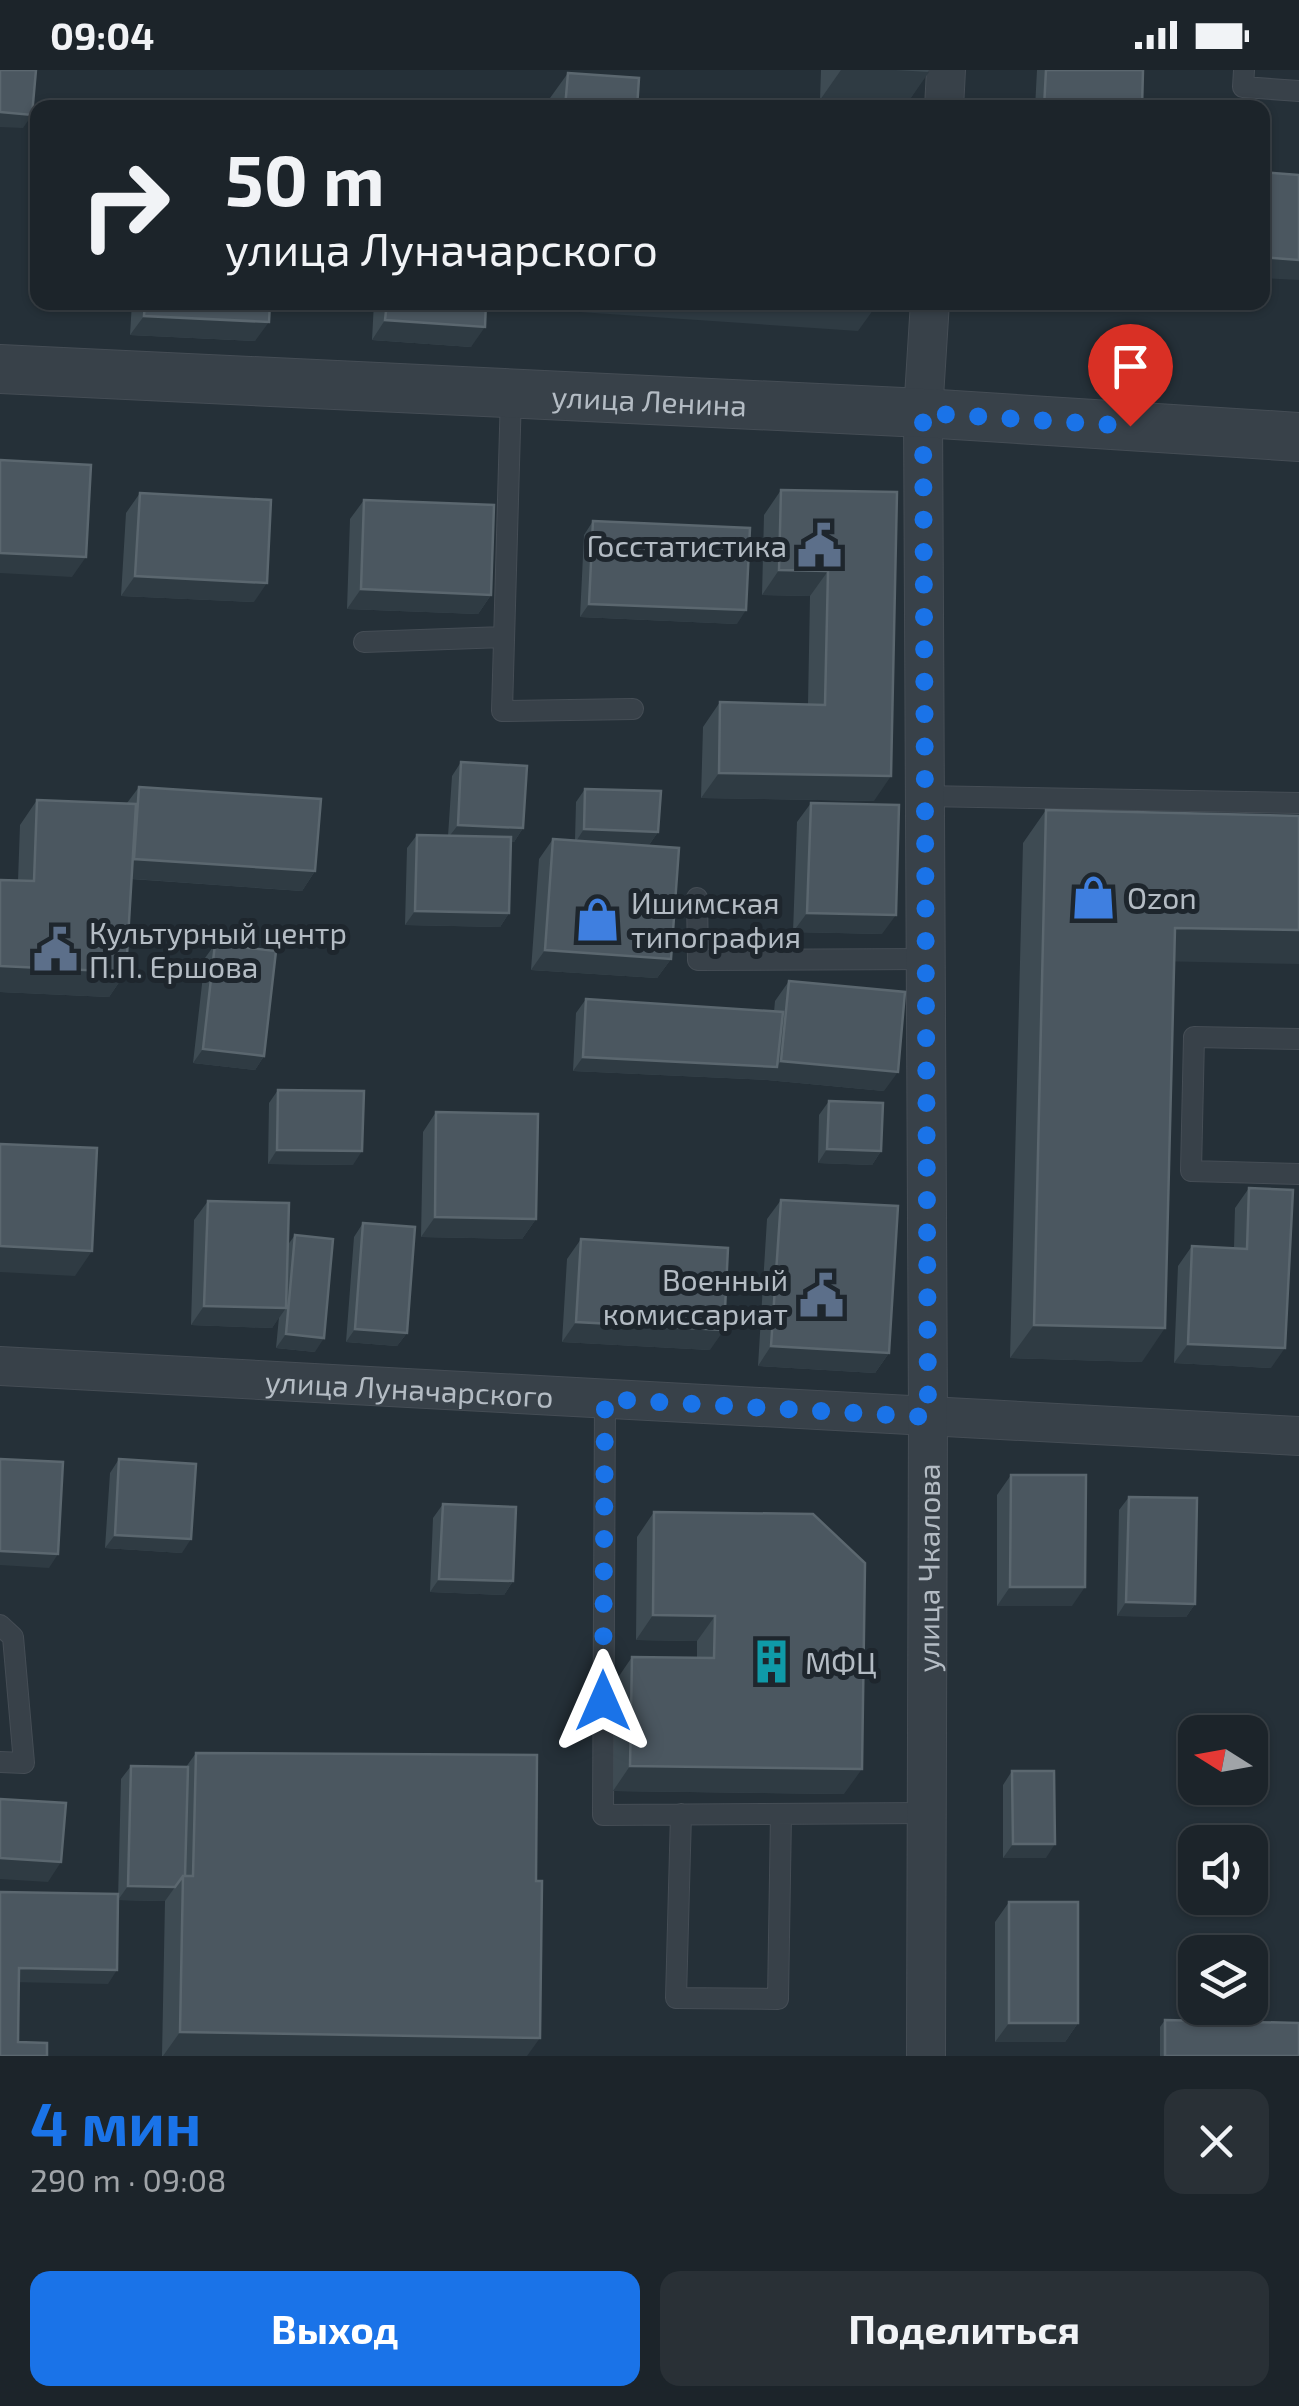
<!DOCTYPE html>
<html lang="ru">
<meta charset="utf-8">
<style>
:root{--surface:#1c242a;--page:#293036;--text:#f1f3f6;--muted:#a0a4a8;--line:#3a4147;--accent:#1a73e8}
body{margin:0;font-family:"Exo 2",sans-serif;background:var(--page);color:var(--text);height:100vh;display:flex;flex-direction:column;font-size:38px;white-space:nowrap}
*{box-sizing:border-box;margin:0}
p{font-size:32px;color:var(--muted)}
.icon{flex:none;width:55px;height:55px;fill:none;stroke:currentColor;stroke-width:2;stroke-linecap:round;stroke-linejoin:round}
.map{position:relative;height:1986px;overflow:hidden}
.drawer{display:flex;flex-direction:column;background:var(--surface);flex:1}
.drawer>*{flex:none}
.guide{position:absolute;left:30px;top:30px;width:1240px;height:210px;border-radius:20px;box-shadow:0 2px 8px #0004,0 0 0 2px var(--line);background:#1c242a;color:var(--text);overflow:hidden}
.needle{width:65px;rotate:281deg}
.controls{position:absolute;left:1178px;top:1645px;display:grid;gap:20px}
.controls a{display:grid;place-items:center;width:90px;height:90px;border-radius:20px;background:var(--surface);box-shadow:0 2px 8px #0004,0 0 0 2px var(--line);font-size:50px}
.pin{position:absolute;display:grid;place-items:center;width:85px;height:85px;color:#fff;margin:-102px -42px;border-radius:50% 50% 50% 0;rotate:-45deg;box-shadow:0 0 10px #0007}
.pin .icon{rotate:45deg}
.me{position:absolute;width:110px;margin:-55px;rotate:0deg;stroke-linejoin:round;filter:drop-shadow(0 0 8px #0008)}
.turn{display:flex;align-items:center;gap:35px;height:210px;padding:0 30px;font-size:45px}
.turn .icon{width:130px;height:130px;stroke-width:2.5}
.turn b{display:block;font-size:70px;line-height:85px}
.round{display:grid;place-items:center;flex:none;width:105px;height:105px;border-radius:20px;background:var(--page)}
.overview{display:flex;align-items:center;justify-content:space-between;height:170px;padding:0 30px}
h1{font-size:60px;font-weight:700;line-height:75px;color:var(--accent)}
.action{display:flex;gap:20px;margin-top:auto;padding:20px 30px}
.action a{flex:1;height:115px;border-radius:20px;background:var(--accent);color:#fff;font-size:40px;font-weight:700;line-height:115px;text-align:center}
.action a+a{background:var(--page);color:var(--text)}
.status{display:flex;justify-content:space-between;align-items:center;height:70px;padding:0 50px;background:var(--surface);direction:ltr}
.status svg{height:28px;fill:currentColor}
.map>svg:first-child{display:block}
</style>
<div class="status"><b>09:04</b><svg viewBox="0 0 49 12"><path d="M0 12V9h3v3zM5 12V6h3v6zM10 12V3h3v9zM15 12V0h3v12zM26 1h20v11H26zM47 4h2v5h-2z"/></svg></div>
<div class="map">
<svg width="1299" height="1986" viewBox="0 0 1299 1986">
<rect width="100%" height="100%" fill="#253038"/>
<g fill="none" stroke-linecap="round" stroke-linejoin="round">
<defs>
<path id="service" d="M1244 0 1243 17 1299 21
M511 324 502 641 633 639
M364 572 504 567
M924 726 1299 733
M697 828 698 890 925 889
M1299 969 1194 967 1191 1101 1299 1104
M605 1329 603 1745 926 1743
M0 1555 13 1567 24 1693 0 1692
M681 1744 676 1928 778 1929 781 1744"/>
<g id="minor">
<path d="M944 38 946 0"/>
<path id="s1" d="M0 1296 1299 1366"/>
<path id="s2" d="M926 1986 928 1347 923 343 930 232"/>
</g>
<g id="tertiary">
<path id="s3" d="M0 299 923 343 1299 367"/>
</g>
</defs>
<use href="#service" stroke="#454d55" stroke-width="22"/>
<use href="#minor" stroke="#454d55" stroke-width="40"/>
<use href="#tertiary" stroke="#454d55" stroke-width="50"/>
<use href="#service" stroke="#384149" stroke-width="20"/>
<use href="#minor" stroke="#384149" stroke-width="38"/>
<use href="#tertiary" stroke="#384149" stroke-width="48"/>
</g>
<path fill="#3e4b53" d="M821 0H929L906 35 820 30Z
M1037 0H1143L1142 38H1035Z
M568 3 637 38H549L550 28Z
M132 232H270L255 271 130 265Z
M374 232H486L471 277 372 270Z
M781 420 897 422 874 731 701 728 703 657 720 632 808 634 810 526 762 525 764 445Z
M140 423 254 532 121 526 126 443Z
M364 430 491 525 478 544 347 539 350 449Z
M593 451 737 554 580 547 584 465Z
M461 692 523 758 514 772H511L509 843 500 857 405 855 407 778 417 765 448 766 452 706Z
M139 717 315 801 302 821 131 809 126 902 109 927 0 922V810L18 811 20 755 37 730 127 733Z
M585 719 658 762 649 775 671 889 657 908 531 900 539 789 553 769 575 770 576 732Z
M811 733 882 864 793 862 797 752Z
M1046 740 1174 891 1142 1292 1010 1288 1023 773Z
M215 874 264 986 255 1000 193 993 205 888Z
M789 911 884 1021 767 1010 573 1001 576 943 586 929 774 942 775 931Z
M278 1020 353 1095 268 1094 269 1033Z
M829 1031 881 1081 872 1095 818 1093 819 1045Z
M436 1042 536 1149 522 1169 421 1167 423 1062Z
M1249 1118 1271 1298 1174 1293 1178 1196 1192 1176 1234 1178 1235 1138Z
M781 1130 889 1283 875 1303 758 1296 767 1149Z
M208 1131 287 1176 295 1165 315 1282 276 1278 279 1247 272 1258 191 1255 194 1150Z
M363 1153 407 1263 397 1276 346 1272 354 1167Z
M581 1169 710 1280 562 1272 567 1189Z
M119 1389 182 1483 105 1478 110 1403Z
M1011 1405 1072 1536H997V1425Z
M1129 1427 1195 1534 1186 1547 1117 1546 1119 1440Z
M443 1434 513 1511 504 1525 430 1522 433 1448Z
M654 1442 844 1724 613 1721 615 1612 632 1587 697 1588V1571L636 1570 637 1467Z
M196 1683 527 1986H162L165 1831 118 1830 121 1709 131 1696 186 1697Z
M1012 1701 1046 1788H1003V1715Z
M1009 1832 1078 1953 1065 1972H995V1852Z
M1165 1950 1299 1986H1160V1957Z"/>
<path fill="#2f3b43" d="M841 0H895L929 2 906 35 820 30Z
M0 42 32 45 23 58 0 57Z
M1262 187 1299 190V210L1262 208Z
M540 232H823L876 236 858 261 535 239Z
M144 246 269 252 255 271 130 265Z
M385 250 485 257 471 277 372 270Z
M0 483 86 487 72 507 0 503Z
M779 500 828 501 810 526 762 525Z
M135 506 267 513 254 532 121 526Z
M361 519 491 525 478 544 347 539Z
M589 534 746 540 737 554 580 547Z
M719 703 891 706 874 731 701 728Z
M458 755 523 758 514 772 448 768Z
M584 759 658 762 649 775 575 773Z
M134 789 315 801 302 821 121 808Z
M415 841 509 843 500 857 405 855Z
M807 843 896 845 882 864 793 862Z
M1175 858 1299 860V894L1152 891Z
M545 880 671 889 657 908 531 900Z
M0 896 126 902 109 927 0 922Z
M203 979 264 986 255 1000 193 993Z
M583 987 777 997 767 1010 573 1001Z
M781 991 898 1002 884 1021 767 1010Z
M827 1079 881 1081 872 1095 818 1093Z
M277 1080 362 1081 353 1095 268 1094Z
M435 1147 536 1149 522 1169 421 1167Z
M0 1176 92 1181 75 1206 0 1202Z
M204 1236 286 1238 272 1258 191 1255Z
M576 1252 724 1260 710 1280 562 1272Z
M1034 1255 1165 1258 1142 1292 1010 1288Z
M355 1259 407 1263 397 1276 346 1272Z
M286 1264 324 1268 315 1282 276 1278Z
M1188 1274 1285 1278 1271 1298 1174 1293Z
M771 1276 889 1283 875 1303 758 1296Z
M115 1465 191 1469 182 1483 105 1478Z
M0 1481 58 1484 49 1498 0 1495Z
M439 1509 513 1511 504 1525 430 1522Z
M1010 1517H1085L1072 1536H997Z
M1126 1532 1195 1534 1186 1547 1117 1546Z
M653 1545 715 1546 697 1571 636 1570Z
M630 1696 862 1699 844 1724 613 1721Z
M1013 1774H1055L1046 1788H1003Z
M0 1788 61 1792 48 1812 0 1809Z
M128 1816 175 1817 165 1831 118 1830Z
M19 1898 117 1900 108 1914 10 1912Z
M1009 1953H1078L1065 1972H995Z
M180 1962 540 1968 527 1986H163Z"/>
<path fill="#4b5760" stroke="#5b676f" stroke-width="2.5" d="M0 0H36L32 45 0 42Z
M1046 0H1143L1142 38H1044Z
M568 3 639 8 637 38H565Z
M806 35 841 38H805Z
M1262 102 1299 105V190L1262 187Z
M145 232H270L269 252 144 246Z
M387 232H486L485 257 385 250Z
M823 232H876V236Z
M0 390 91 395 86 487 0 483Z
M781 420 897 422 891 706 719 703 720 632 825 635 828 501 779 500Z
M140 423 271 430 267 513 135 506Z
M364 430 494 435 491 525 361 519Z
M593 451 750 458 746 540 589 534Z
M461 692 527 696 523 758 458 755Z
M139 717 321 729 315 801 134 789Z
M585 719 661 721 658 762 584 759Z
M37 730 136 734 126 902 0 896V810L34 811Z
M811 733 899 735 896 845 807 843Z
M1046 740 1299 746V860L1175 858 1165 1258 1034 1255Z
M417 765 511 767 509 843 415 841Z
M553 769 679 778 671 889 545 880Z
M215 874 276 881 264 986 203 979Z
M789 911 905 922 898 1002 781 991Z
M586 929 783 942 777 997 583 987Z
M278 1020 364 1021 362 1081 277 1080Z
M829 1031 883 1033 881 1081 827 1079Z
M436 1042 538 1044 536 1149 435 1147Z
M0 1074 97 1078 92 1181 0 1176Z
M1249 1118 1293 1120 1285 1278 1188 1274 1192 1176 1247 1179Z
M781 1130 898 1136 889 1283 771 1276Z
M208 1131 289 1133 286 1238 204 1236Z
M363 1153 415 1157 407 1263 355 1259Z
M295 1165 333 1169 324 1268 286 1264Z
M581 1169 728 1178 724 1260 576 1252Z
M0 1389 63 1392 58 1484 0 1481Z
M119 1389 196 1394 191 1469 115 1465Z
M1011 1405H1086L1085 1517H1010Z
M1129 1427 1197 1428 1195 1534 1126 1532Z
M443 1434 516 1437 513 1511 439 1509Z
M654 1442 813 1444 865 1493 862 1699 630 1696 632 1587 714 1588 715 1546 653 1545Z
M196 1683 537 1685 536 1811H542L540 1968 180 1962 183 1806H193Z
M131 1696 188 1697 185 1806H183L175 1817 128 1816Z
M1012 1701H1054L1055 1774H1013Z
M0 1729 66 1733 61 1792 0 1788Z
M0 1822 118 1824 117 1900 19 1898 18 1972 47 1973V1986H0Z
M1009 1832H1078V1953H1009Z
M1165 1950 1299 1953V1986H1165Z"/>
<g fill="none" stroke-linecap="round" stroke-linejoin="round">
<path stroke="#1a73e8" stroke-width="18" stroke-dasharray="0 32.4" d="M603 1631 605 1329 928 1347 923 343 1130 356"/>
</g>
<defs>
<symbol id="civic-bare" viewBox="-9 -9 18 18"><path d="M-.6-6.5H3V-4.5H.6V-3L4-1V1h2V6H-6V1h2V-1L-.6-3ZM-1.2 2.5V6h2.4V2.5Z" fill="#5c6f8a" stroke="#1e262d" stroke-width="2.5" paint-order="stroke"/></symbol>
<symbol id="shop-bare" viewBox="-9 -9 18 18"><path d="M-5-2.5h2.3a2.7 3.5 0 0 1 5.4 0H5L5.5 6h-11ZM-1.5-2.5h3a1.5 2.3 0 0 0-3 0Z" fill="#3f7fe0" stroke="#1e262d" stroke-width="2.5" paint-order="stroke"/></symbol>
<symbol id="building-bare" viewBox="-9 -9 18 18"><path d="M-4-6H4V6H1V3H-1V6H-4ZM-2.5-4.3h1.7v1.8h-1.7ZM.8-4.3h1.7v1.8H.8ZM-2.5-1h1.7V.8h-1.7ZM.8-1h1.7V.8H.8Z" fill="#0f9aa8" stroke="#1e262d" stroke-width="2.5" paint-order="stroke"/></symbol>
</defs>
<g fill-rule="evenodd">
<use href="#civic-bare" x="788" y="444" width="63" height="63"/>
<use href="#shop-bare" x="1062" y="796" width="63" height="63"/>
<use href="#shop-bare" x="566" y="818" width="63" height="63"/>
<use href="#civic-bare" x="24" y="848" width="63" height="63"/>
<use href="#civic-bare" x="790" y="1194" width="63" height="63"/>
<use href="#building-bare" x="740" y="1560" width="63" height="63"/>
</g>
<g text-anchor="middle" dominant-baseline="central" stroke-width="10" stroke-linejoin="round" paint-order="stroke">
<g font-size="30" fill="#b4bcc4" stroke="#1e262d">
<text stroke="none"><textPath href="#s3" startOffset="650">улица Ленина</textPath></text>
<text stroke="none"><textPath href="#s1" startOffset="410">улица Луначарского</textPath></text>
<text stroke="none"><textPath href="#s2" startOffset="488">улица Чкалова</textPath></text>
</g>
<g font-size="30" fill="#b4bcc4" stroke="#1e262d" text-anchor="start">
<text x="787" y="475" text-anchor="end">Госстатистика</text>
<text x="1127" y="827">Ozon</text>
<text x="631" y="832">Ишимская<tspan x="631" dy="34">типография</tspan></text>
<text x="89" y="862">Культурный центр<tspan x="89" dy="34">П.П. Ершова</tspan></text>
<text x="788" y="1209" text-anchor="end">Военный<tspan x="788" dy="34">комиссариат</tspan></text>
<text x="805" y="1592">МФЦ</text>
</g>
</g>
</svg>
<div class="controls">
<a><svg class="needle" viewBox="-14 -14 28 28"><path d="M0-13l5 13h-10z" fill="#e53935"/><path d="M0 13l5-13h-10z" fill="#a0a4a8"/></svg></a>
<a><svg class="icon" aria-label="sound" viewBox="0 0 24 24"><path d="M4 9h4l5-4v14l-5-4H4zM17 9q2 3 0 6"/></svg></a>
<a><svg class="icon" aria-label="layers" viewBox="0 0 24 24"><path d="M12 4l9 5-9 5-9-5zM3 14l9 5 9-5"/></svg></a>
</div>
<div class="pin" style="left:1130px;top:356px;background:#d93025"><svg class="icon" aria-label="arrive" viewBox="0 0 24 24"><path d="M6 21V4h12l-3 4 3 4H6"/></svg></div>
<svg class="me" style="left:603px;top:1631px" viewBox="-20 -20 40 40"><path d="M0-17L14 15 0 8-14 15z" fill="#1a73e8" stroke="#fff" stroke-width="4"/></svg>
<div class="guide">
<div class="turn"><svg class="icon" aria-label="right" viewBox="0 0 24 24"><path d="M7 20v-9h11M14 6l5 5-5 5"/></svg><div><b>50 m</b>улица Луначарского</div></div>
</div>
</div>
<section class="drawer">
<div class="overview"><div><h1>4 мин</h1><p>290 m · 09:08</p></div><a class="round"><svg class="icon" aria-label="close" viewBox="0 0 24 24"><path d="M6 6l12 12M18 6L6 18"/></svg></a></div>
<div class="action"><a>Выход</a><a>Поделиться</a></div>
</section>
